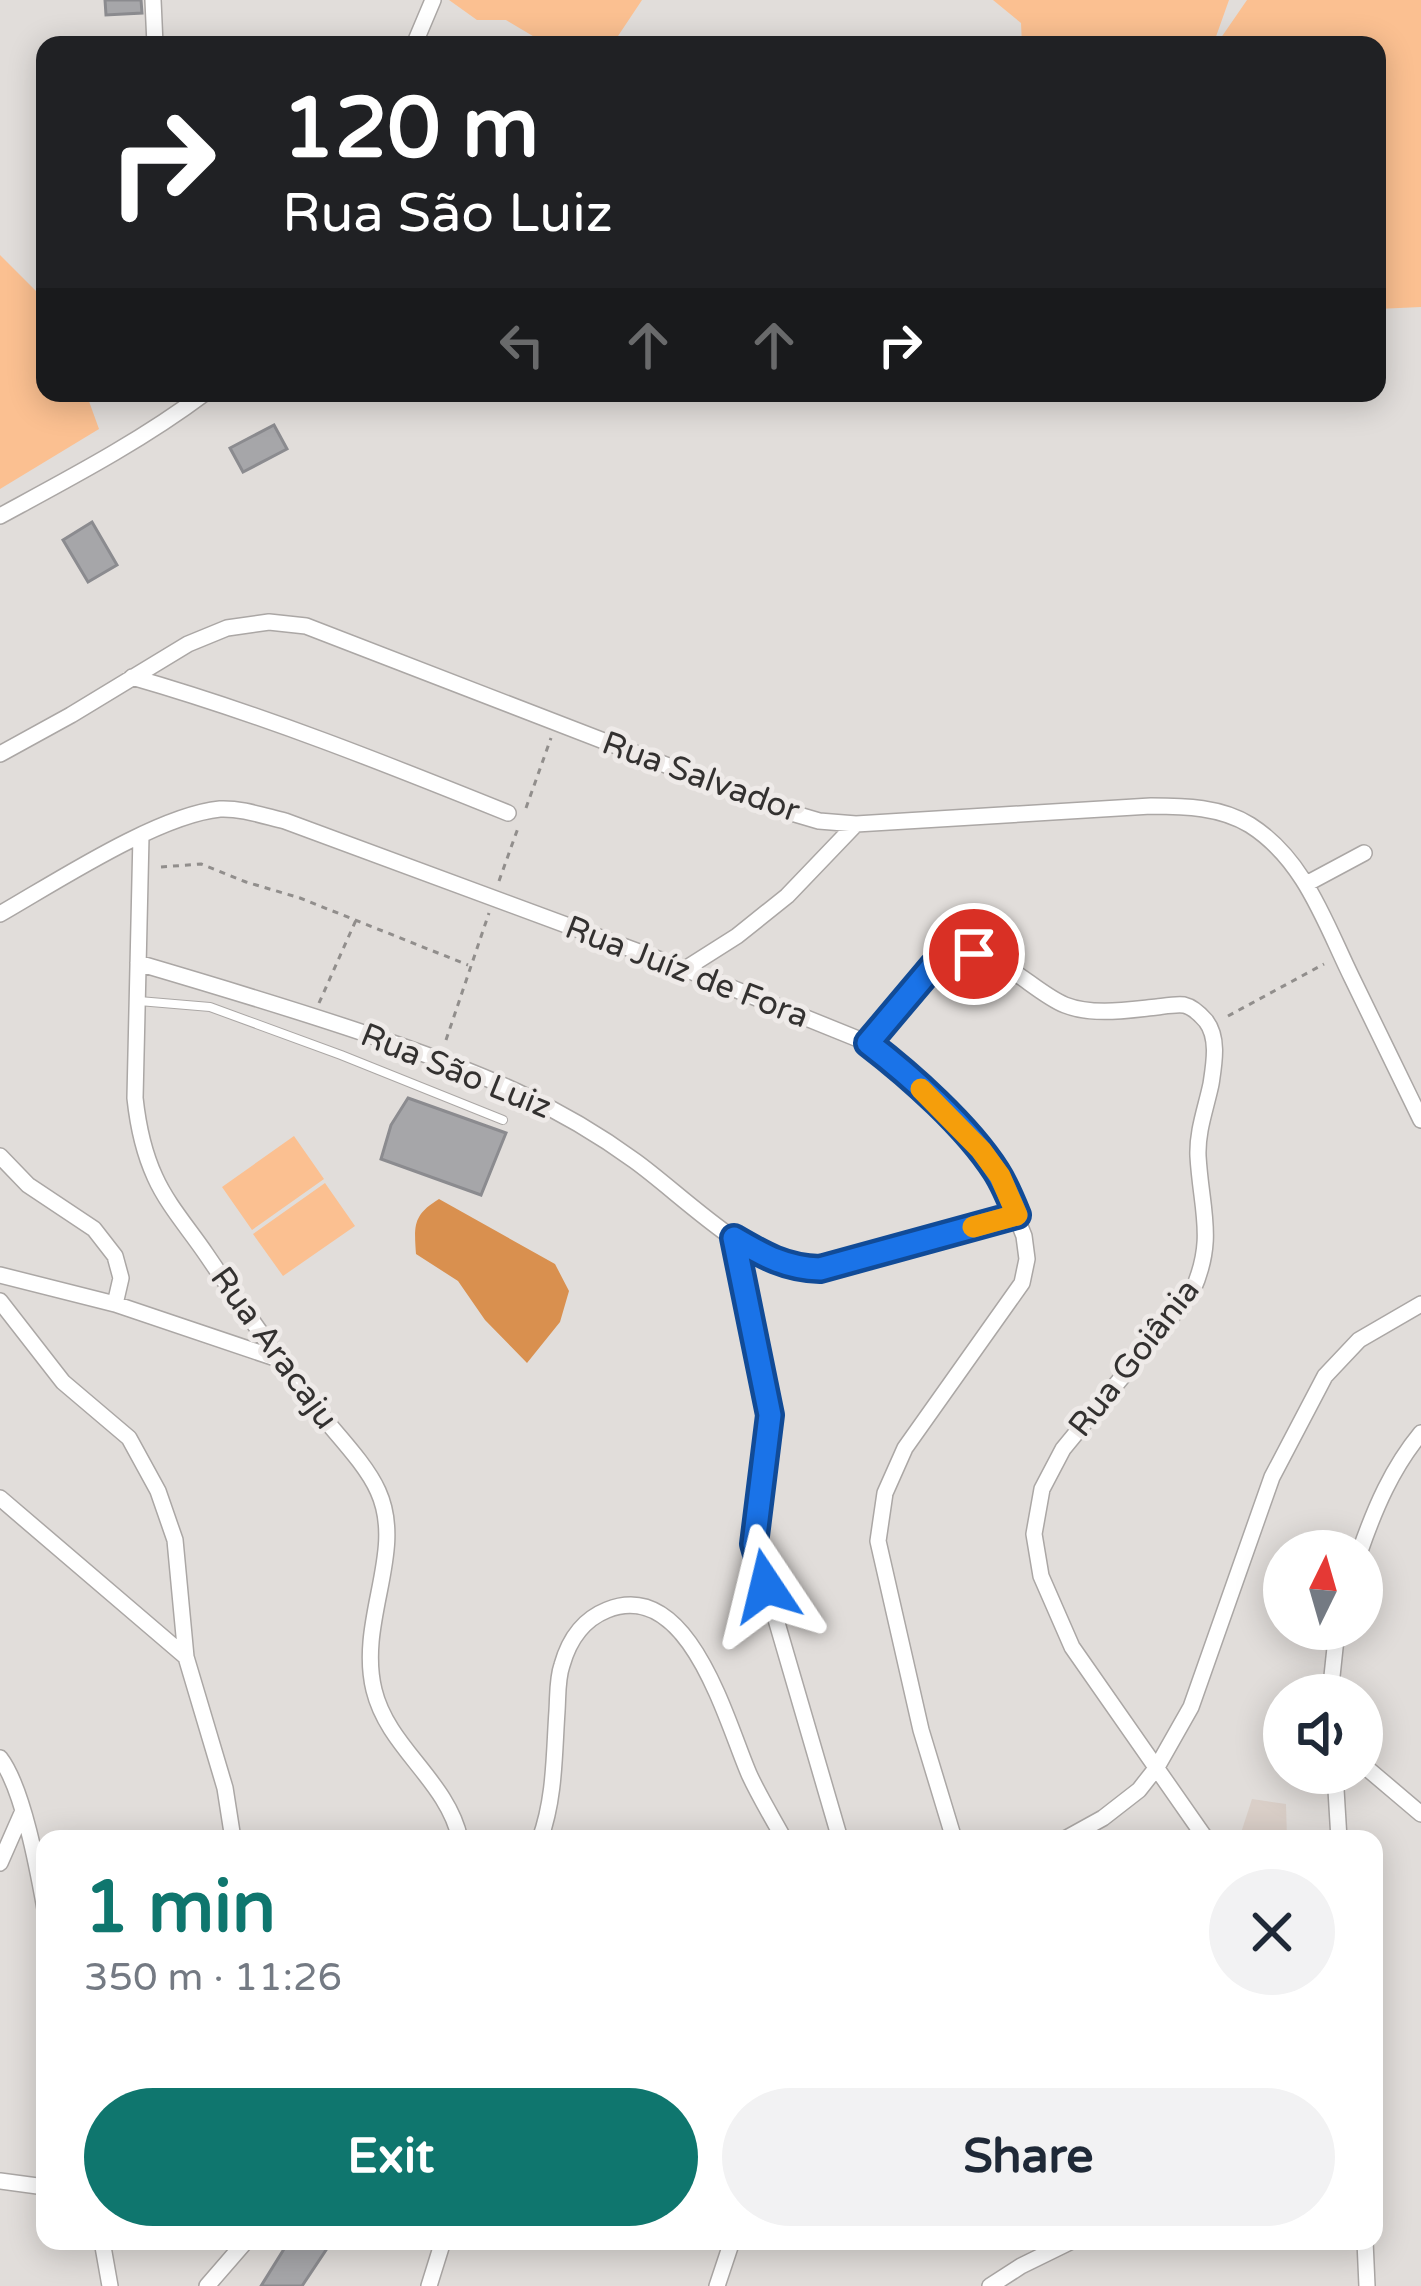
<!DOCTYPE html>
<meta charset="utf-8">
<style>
:root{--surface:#fff;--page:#f2f2f3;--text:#1f2937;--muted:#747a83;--accent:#0f766e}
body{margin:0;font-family:"Varela Round",sans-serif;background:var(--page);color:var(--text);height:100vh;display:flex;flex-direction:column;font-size:45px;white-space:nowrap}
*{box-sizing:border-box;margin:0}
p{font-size:39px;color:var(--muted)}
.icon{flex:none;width:66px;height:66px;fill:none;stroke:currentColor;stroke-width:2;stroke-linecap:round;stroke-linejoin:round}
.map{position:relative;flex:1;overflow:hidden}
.details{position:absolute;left:36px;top:1830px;width:1347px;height:420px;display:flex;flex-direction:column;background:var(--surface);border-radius:24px;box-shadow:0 6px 30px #0003}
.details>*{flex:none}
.guide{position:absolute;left:36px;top:36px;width:1350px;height:366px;border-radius:24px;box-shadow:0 6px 30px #0003;background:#202124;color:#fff;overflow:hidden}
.needle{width:78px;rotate:5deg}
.controls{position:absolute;left:1263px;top:1530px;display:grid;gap:24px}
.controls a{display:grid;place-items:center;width:120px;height:120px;border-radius:50%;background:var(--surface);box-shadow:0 6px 30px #0003;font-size:60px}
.pin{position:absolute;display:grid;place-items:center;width:102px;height:102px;color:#fff;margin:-51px;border:6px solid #fff;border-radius:50%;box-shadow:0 3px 12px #0007}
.me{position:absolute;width:132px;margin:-66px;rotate:350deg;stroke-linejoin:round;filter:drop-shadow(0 0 9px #0008)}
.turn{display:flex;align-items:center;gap:42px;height:252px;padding:0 48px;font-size:54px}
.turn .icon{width:156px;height:156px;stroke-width:2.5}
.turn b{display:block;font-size:84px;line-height:102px}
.lanes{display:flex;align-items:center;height:114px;padding:0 48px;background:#0003;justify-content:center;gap:60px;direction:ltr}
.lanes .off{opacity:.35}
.round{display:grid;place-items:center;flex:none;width:126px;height:126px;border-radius:63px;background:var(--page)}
.overview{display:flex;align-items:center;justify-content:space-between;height:204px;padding:0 48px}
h1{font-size:72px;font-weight:800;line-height:90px;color:var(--accent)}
.action{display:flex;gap:24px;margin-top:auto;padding:24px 48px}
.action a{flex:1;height:138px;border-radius:72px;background:var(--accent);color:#fff;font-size:48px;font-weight:800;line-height:138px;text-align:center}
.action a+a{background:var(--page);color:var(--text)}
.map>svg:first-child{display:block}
</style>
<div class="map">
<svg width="1421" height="2286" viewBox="0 0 1421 2286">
<rect width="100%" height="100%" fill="#e1ddda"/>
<path fill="#dacfc8" d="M1252 1799 1286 1804 1287 1839H1239Z"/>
<path fill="#fbc091" d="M449 0H642L612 45H548L506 20H477Z
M993 0H1229L1213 45H1022L1021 23Z
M1247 0H1421V307L1377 309V45H1216Z
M0 255 45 300V393H86L99 429 0 489Z
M294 1136 324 1179 252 1230 222 1187Z
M325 1183 355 1226 283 1276 253 1234Z"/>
<path fill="#d9904f" d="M439 1199 555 1264 569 1291 560 1322 527 1363 485 1320 458 1281 416 1254C414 1225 413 1215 439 1199Z"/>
<path fill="#a6a6a9" stroke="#8b8b8f" stroke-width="3" d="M105 0H141L142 13 106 15Z
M274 425 287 449 243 472 230 448Z
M92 522 117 565 88 582 63 540Z
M408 1098 506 1133 481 1195 381 1159 391 1125Z
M289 2241H332L302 2286H261Z"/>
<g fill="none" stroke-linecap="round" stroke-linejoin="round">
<defs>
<path id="lane" d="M139 1001 210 1007 341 1055 503 1120"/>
<path id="street" d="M153 0 155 45
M414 45 433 0
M0 516C70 478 141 441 205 393
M132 677C261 714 384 763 508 813
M0 754 71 715 188 644 227 628 269 622 306 626 785 811 819 821 856 824 1151 806C1185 806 1221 807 1250 825 1305 860 1325 923 1352 978 1375 1025 1398 1073 1421 1120
M141 836 135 1098C138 1126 143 1151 155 1177 167 1204 189 1229 206 1254 242 1307 279 1360 318 1411 337 1435 366 1464 378 1491 406 1552 357 1620 374 1690 388 1748 447 1780 460 1839
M1308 883 1364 853
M0 914C56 882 158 815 220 809 241 808 264 816 285 821L685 969 868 1043 899 1067 981 1150 1000 1176 1024 1236 1027 1259 1022 1283 905 1448 885 1493 878 1541 921 1730 954 1839
M138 963C223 988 307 1013 390 1042 480 1073 557 1104 635 1161 678 1192 741 1256 792 1267 801 1269 811 1268 820 1269L1017 1215
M685 969 737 936 787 896 856 824
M868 1043C887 1021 924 967 950 957 992 940 1030 991 1065 1005 1093 1016 1128 1010 1157 1007 1165 1006 1176 1004 1184 1005 1193 1007 1200 1014 1206 1021 1219 1038 1214 1064 1211 1084 1206 1108 1197 1131 1198 1156 1201 1210 1216 1239 1192 1292L1063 1449 1042 1489 1034 1534 1041 1576 1072 1647 1206 1839
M0 1156 28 1185 94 1229 115 1256 121 1278 115 1304
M734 1238 770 1415 754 1544 840 1839
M0 1275 115 1304 278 1359
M0 1301 63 1382 129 1438 158 1491 175 1540 186 1657 225 1788 233 1839
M0 1498 186 1657
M1360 1551C1375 1508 1392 1468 1421 1433
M1330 1695 1337 1629
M0 1758C23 1788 38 1870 45 1909
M1362 1764 1421 1814
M1335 1773 1339 1839
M540 1839C555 1798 554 1754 557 1711 558 1696 557 1679 562 1665 569 1640 582 1620 607 1610 689 1577 726 1721 749 1774 759 1796 772 1817 784 1839
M1065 1839 1103 1818 1139 1790 1157 1767 1191 1707 1272 1477 1325 1376 1359 1340 1421 1304
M0 1863 22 1813
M0 2181 45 2187
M102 2241 110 2286
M1365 2241 1367 2286
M207 2286 246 2241
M429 2286 443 2241
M717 2286 732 2241
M990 2286 1021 2266 1072 2241"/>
</defs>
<use href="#lane" stroke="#aba7a5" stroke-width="10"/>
<use href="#street" stroke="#aba7a5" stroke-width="18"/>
<path stroke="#918e8c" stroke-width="3" stroke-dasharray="6 6" stroke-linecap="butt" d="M526 808 551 738
M161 867 201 864 246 882 300 898 468 965
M499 881 518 828
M319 1003 356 920
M1228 1016 1324 964
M446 1040 489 913"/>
<use href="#lane" stroke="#fff" stroke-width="8"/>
<use href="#street" stroke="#fff" stroke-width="15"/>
</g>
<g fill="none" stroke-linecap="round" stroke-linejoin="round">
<defs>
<path id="route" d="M766 1586 754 1544 770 1415 734 1238C763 1255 785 1268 820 1269L1017 1215C1011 1200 1005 1185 996 1171 967 1126 911 1076 868 1043L933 966 953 955 974 954"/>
</defs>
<use href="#route" stroke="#114b97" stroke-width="30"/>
<use href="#route" stroke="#1a73e8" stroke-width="21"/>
<path stroke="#f59e0b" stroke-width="21" d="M921 1089 981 1150 1000 1176 1017 1215 973 1227"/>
</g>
<g text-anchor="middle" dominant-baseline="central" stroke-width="10" stroke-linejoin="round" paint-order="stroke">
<g font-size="33" fill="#333130" stroke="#eeeae8">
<text transform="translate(701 777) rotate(20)">Rua Salvador</text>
<text transform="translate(687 972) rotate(21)">Rua Juíz de Fora</text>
<text transform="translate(456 1071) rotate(22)">Rua São Luiz</text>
<text transform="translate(274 1348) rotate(54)">Rua Aracaju</text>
<text transform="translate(1134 1358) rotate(-52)">Rua Goiânia</text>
</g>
</g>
</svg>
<div class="controls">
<a><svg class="needle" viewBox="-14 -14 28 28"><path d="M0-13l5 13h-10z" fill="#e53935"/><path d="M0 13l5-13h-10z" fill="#747a83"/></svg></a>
<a><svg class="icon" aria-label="sound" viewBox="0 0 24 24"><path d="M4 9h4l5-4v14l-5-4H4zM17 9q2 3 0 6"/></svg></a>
</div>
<div class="pin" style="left:974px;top:954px;background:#d93025"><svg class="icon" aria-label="arrive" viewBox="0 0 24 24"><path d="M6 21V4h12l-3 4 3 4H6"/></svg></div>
<svg class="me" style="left:766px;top:1586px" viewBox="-20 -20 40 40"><path d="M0-17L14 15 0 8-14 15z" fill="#1a73e8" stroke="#fff" stroke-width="4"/></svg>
<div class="guide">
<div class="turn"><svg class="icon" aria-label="right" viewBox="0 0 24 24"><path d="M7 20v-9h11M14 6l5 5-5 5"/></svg><div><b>120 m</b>Rua São Luiz</div></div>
<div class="lanes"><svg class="icon off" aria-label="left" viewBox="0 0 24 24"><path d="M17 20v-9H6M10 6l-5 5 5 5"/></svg><svg class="icon off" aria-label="ahead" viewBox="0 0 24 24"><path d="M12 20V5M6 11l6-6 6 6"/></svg><svg class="icon off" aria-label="ahead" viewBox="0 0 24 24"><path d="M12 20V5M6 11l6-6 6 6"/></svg><svg class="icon" aria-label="right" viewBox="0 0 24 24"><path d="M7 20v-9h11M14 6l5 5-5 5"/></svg></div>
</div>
<section class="details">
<div class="overview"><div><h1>1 min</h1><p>350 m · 11:26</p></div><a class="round"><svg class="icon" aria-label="close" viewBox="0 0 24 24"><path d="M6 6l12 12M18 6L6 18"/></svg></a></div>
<div class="action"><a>Exit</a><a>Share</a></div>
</section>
</div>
